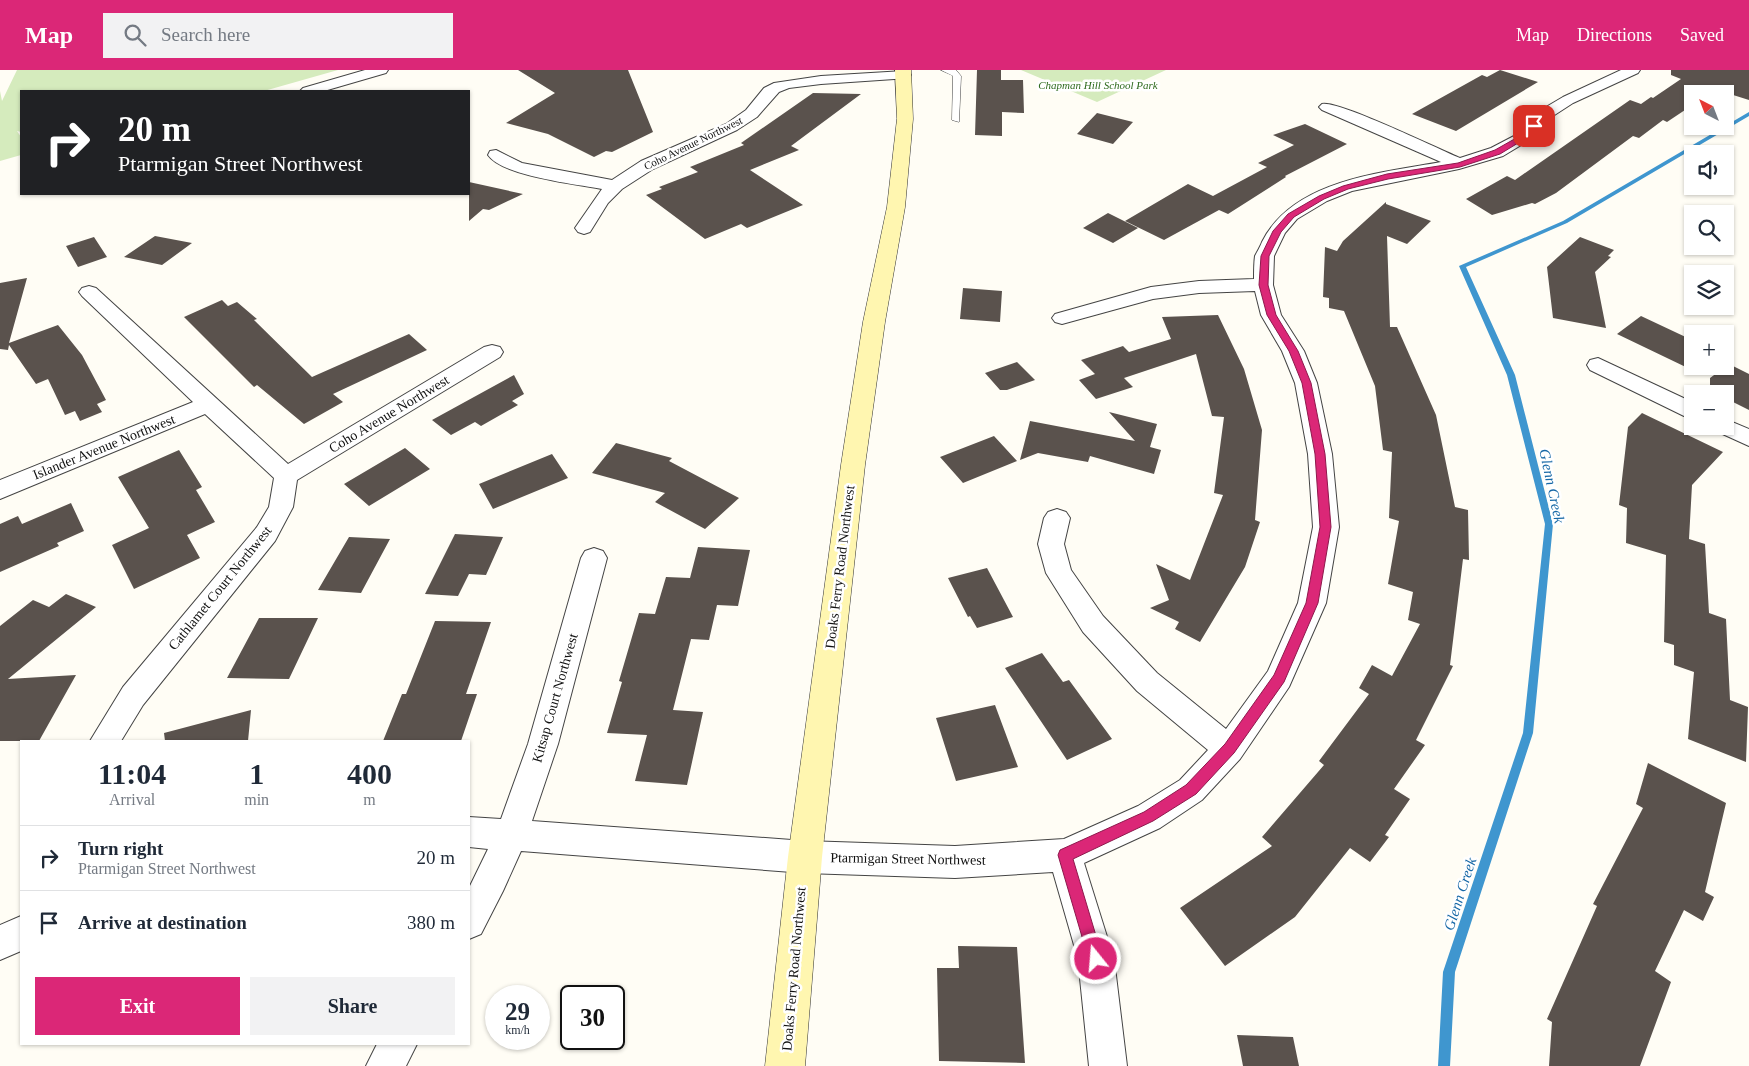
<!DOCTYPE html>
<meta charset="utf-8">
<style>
:root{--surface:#fff;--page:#f2f2f3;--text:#1f2937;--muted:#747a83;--line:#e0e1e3;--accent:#db2777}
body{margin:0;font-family:"Times New Roman",serif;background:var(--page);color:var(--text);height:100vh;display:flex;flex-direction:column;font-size:19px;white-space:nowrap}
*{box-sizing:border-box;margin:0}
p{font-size:16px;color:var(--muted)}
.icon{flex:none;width:28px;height:28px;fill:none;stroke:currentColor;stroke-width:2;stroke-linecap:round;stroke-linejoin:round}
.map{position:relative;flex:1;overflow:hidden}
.drawer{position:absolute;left:20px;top:670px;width:450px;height:305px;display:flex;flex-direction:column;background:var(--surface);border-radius:0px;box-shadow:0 1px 4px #0004}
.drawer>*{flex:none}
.top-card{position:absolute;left:20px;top:20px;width:450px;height:105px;border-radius:0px;box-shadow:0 1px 4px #0004;background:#202124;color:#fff;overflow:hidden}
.needle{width:32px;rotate:318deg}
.fabs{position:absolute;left:1684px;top:15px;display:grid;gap:10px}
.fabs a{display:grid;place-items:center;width:50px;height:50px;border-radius:0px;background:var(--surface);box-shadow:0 1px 4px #0004;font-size:25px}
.speed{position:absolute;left:485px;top:915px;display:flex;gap:10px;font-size:25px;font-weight:700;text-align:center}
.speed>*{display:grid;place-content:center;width:65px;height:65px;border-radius:50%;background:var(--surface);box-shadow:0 1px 4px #0004;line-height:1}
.speed small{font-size:12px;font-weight:400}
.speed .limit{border:2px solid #111;border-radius:8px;background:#fff;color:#111}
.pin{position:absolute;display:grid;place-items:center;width:42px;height:42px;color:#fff;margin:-21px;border-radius:10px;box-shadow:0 2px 8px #0006}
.me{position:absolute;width:55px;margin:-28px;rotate:343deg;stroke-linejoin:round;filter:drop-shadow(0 0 4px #0008)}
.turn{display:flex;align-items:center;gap:18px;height:105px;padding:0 15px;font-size:22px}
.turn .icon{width:65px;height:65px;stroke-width:2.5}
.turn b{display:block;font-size:35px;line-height:42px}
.eta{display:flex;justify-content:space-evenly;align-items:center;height:85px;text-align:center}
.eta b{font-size:30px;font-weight:700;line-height:35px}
.cta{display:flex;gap:10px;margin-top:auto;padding:10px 15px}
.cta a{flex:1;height:58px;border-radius:0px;background:var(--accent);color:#fff;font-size:20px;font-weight:700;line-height:58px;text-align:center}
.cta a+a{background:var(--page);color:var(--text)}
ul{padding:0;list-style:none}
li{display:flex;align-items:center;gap:15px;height:65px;padding:0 15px;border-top:1px solid var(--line)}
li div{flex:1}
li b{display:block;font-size:19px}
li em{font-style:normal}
header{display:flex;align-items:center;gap:30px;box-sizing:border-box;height:70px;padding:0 25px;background:var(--accent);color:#fff}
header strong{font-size:24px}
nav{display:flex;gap:28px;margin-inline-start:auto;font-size:18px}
.search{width:350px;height:45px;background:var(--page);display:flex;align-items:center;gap:12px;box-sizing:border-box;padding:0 18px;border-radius:0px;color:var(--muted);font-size:19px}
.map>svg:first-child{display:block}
</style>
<header>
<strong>Map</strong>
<div class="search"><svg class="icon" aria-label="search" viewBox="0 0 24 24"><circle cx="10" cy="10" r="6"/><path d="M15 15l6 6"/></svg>Search here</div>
<nav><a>Map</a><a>Directions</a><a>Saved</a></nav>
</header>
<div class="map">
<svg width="1749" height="996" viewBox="0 0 1749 996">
<rect width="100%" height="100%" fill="#fffdf5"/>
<path fill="#d5ebbd" d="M17 0H338L264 21H21V62L17 61 21 67V85L0 91V21L2 31Z
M1021 0H1166L1097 32Z"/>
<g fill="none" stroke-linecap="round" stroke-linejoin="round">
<path fill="#3f96cf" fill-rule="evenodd" d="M1749 42V46L1567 153 1466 197 1515 305 1553 454 1533 663 1455 902 1450 996H1438L1443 902 1523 663 1545 454 1507 305 1459 196 1563 151Z"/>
</g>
<path fill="#5a524d" d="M518 0H628L653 62 612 82 606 81 594 87 548 64 506 53 555 23Z
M977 0H1001V10H1023L1024 43 1002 42V66L975 65Z
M1500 0 1538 12 1456 61 1412 44 1482 5 1487 7Z
M1671 0H1749V30L1714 19 1707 24H1692V35L1691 36 1667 52 1663 50 1639 68 1633 66 1556 123 1535 134 1532 133 1492 145 1466 129 1507 106 1515 110 1630 30 1641 34 1651 27 1653 28 1681 9 1671 5Z
M813 23 861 24 791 76 799 80 750 100 803 135 747 158 741 154 705 169 646 125 662 119 659 117 698 102 690 97 744 75 741 73Z
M1097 43 1133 52 1113 74 1077 64Z
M1305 54 1347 74 1285 106 1286 107 1228 144 1219 140 1164 170 1125 151 1188 114 1213 126 1267 97 1258 93 1294 75 1273 65Z
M469 112 523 124 489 140 483 139 469 151Z
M1386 132V134L1431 151 1407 174 1387 166 1390 257H1397L1436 345 1455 437 1468 440 1469 490 1463 489 1450 595 1453 596 1416 670 1425 675 1394 719 1410 729 1385 765 1389 767 1370 792 1350 778 1295 847 1225 896 1180 838 1272 776 1262 767 1324 695 1319 691 1369 624 1359 618 1372 595 1392 606 1420 554 1408 550 1413 522 1388 514 1399 451 1389 448 1392 382 1383 380 1375 316 1344 241 1329 238V228L1323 227 1325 177 1337 181 1343 171Z
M1108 143 1138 158 1113 173 1083 158Z
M155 166 192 173 162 195 124 187Z
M94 167 107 187 78 197 66 176Z
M1580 167 1614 180 1608 186 1611 187 1595 202 1606 258 1553 248 1547 197Z
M27 208 9 273 58 255 82 285 106 330 97 334 102 342 80 351 75 341 65 345 48 309 36 314 9 275 8 280 0 279V213Z
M963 218 1002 221 1000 252 960 249Z
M222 230 228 236 237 232 257 249 254 250 312 307 409 264 427 280 333 324 343 332 304 354 257 315 254 317 184 247Z
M1218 245 1244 299 1262 360 1255 450 1260 452 1245 497 1200 572 1175 559 1179 552 1150 538 1169 530 1156 494 1190 510 1223 425 1214 423 1224 347 1212 346 1196 284 1124 308 1133 317 1096 329 1079 310 1095 304 1081 290 1123 276 1129 282 1171 269 1162 247Z
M1641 246 1692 270V300L1617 264Z
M1017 292 1035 310 1007 320H1000L985 303Z
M1729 294 1749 304V340L1725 328V324H1717L1710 320V308Z
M514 305 524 324 512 331 518 335 481 356 475 352 451 365 432 350Z
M1109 342 1157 354 1150 377 1161 380 1154 404 1090 386 1088 392 1038 383 1020 390 1030 351 1135 371Z
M1642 343 1723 382 1692 415 1689 469 1705 474 1709 543 1726 549 1730 630 1748 637 1746 692 1688 669 1694 602 1674 595V575L1664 572 1666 485 1626 473 1627 438 1619 435 1628 357Z
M994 366 1017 391 963 413 940 387Z
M616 373 672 388 669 391 739 428 705 459 655 432 665 423 592 403Z
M405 378 430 399 369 436 344 414Z
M179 380 202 417 196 420 215 452 187 465 200 488 134 519 112 475 149 458 118 407Z
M552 384 568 408 493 439 479 414Z
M71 433 84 461 57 473 59 476 0 502V454L18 446 22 454Z
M455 464 503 467 486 505 469 504 458 526 425 524Z
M349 467 390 469 361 523 318 520Z
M698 477 750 480 738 536 717 535 709 570 691 569 673 640 703 642 687 715 635 711 647 665 607 663 622 612 619 611 639 543 655 544 666 507 690 508Z
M987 498 1013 547 977 558 970 546 968 547 948 508Z
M66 524 96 537 8 609 76 605 39 671H0V556L33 530 49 537Z
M259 548H318L289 609 227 608Z
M435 551 491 552 466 624H477L461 671H383L402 624H406Z
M1042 583 1063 612 1069 610 1112 669 1067 690 1005 598Z
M995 635 1018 697 956 711 936 648Z
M251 640 248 671H165L164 663Z
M1648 693 1726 733 1705 822 1714 827 1703 851 1684 840 1655 901 1671 912 1640 996H1549L1552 952 1547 949 1597 836 1593 834 1643 738 1636 734Z
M958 876 1017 877 1025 993 939 991 937 898H959Z
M1237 965 1293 967 1299 996H1243Z"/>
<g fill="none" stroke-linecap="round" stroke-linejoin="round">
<defs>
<path id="lane" d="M941 0H956L961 6 959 52 952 50 953 6Z"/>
<path id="street" d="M365 0H388L386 3 324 21H300L303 18Z
M1621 0H1640L1638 3 1573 33 1553 46 1526 72 1503 86 1459 99 1352 121 1327 131 1297 149 1285 163 1274 186 1273 215 1281 245 1304 281 1317 313 1332 384 1339 457 1326 533 1289 617 1240 689 1202 730 1160 758 1084 793 1114 889 1127 996H1089L1078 889 1053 802 955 808 805 803 521 781 503 821 481 864 469 869V818L488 779 469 777V747L501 749 528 674 581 488 585 481 594 478 603 481 607 488 558 674 532 751 805 771 955 776 1064 769 1138 736 1180 710 1208 680 1137 621 1083 562 1046 503 1038 474 1044 448 1048 442 1057 439 1066 442 1070 448 1064 474 1071 500 1103 546 1157 603 1226 659 1268 601 1298 533 1313 457 1308 384 1295 313 1282 281 1261 245 1255 221 1199 223 1153 229 1062 254 1055 252 1052 248 1055 244 1151 217 1199 211 1254 209C1254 202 1254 193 1255 186 1257 182 1260 177 1262 172 1293 110 1380 103 1441 92L1322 40 1319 37 1322 34C1338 30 1438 79 1460 88L1491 78 1514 66 1541 40 1563 27Z
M904 1 909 2 911 5 909 8 821 14 789 18 779 22 757 47 737 60 653 99 622 119 608 133 590 162 584 164 578 162 575 158 602 119C576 114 502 106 488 85L490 81 496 80 522 93 612 110 641 91 726 54 746 40 764 18 774 13 821 6Z
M89 216 96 218 288 394 484 277 492 275 500 277 503 282 500 287 297 410 293 437 275 471 143 635 121 671H90L123 617 257 457 269 437 274 408 205 344 0 429V410L193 332 82 226 79 222 82 218Z
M1598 288 1692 332V348L1684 346 1590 300 1587 295 1590 290Z
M1725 349 1749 359V376L1716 361 1713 356H1725Z
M21 846V881L0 890V855Z
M377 974H417L406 996H366Z"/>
<path id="secondary" d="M895 0H911L913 49 905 137 885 252 865 395 822 787 805 996H765L788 787 841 395 863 252 887 137 897 49Z"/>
</defs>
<use href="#lane" stroke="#444" stroke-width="1"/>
<use href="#street" stroke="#444" stroke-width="2"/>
<use href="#secondary" stroke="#333" stroke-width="1"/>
<use href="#lane" fill="#fff" fill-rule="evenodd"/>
<use href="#street" fill="#fff" fill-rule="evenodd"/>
<use href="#secondary" fill="#fff6b0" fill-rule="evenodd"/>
</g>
<path fill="#db2777" stroke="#8e194d" d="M1531 54 1537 56 1523 70 1500 84 1460 97 1388 109 1348 119 1324 129 1294 147 1281 162 1269 186 1268 215 1276 245 1298 281 1311 313 1325 384 1331 457 1318 533 1284 612 1234 683 1196 724 1153 751 1073 789 1103 889 1101 894 1096 897 1090 894 1058 785 1060 780 1144 742 1186 715 1225 674 1274 605 1306 533 1320 457 1315 384 1302 313 1289 281 1267 245 1259 215 1261 186 1273 161 1288 144 1319 126 1343 116 1387 104 1458 93 1495 80 1518 67Z"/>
<g text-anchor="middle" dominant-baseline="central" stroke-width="5" stroke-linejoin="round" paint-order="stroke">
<g font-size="11" font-style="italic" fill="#2f6b1f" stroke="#fff">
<text x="1098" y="15">Chapman Hill School Park</text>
</g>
<g font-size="11" fill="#111" stroke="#fff">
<text transform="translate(693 73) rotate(-26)">Coho Avenue Northwest</text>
</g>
<g font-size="14" fill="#111" stroke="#fff">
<text transform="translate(389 344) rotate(-31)">Coho Avenue Northwest</text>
<text transform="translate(104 377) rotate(-22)">Islander Avenue Northwest</text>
<text transform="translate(840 497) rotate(-83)">Doaks Ferry Road Northwest</text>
<text transform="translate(220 518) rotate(-51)">Cathlamet Court Northwest</text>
<text transform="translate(555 628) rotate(-74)">Kitsap Court Northwest</text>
<text transform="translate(908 789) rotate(1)">Ptarmigan Street Northwest</text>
<text transform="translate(794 899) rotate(-85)">Doaks Ferry Road Northwest</text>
</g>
<g font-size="15" font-style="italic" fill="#1768a6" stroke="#fff">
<text transform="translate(1552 416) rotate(78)">Glenn Creek</text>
<text transform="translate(1460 824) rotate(-72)">Glenn Creek</text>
</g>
</g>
</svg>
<div class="fabs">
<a><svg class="needle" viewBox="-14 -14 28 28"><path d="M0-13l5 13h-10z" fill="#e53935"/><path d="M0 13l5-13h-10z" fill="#747a83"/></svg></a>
<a><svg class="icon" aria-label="sound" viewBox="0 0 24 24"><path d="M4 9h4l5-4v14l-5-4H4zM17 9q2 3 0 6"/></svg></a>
<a><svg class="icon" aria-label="search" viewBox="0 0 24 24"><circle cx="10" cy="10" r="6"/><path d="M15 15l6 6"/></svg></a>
<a><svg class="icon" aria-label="layers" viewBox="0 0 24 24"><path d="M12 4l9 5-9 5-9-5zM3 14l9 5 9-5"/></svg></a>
<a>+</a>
<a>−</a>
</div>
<div class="speed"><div>29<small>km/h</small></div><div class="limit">30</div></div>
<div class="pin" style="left:1534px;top:56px;background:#d93025"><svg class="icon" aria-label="arrive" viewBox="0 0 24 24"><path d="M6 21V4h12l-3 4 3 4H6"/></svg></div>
<svg class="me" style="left:1096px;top:889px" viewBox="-20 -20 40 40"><circle r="17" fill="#db2777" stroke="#fff" stroke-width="3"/><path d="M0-11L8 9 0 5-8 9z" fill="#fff"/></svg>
<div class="top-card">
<div class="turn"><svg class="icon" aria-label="right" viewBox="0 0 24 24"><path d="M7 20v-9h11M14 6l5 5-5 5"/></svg><div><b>20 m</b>Ptarmigan Street Northwest</div></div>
</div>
<section class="drawer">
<div class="eta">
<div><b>11:04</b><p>Arrival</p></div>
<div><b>1</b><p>min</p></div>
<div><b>400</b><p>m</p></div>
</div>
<ul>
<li><svg class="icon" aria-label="right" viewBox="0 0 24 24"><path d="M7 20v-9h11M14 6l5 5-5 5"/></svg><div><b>Turn right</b><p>Ptarmigan Street Northwest</p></div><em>20 m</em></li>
<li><svg class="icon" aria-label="arrive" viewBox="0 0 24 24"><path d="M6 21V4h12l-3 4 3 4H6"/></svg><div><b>Arrive at destination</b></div><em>380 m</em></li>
</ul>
<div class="cta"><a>Exit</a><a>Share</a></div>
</section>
</div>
